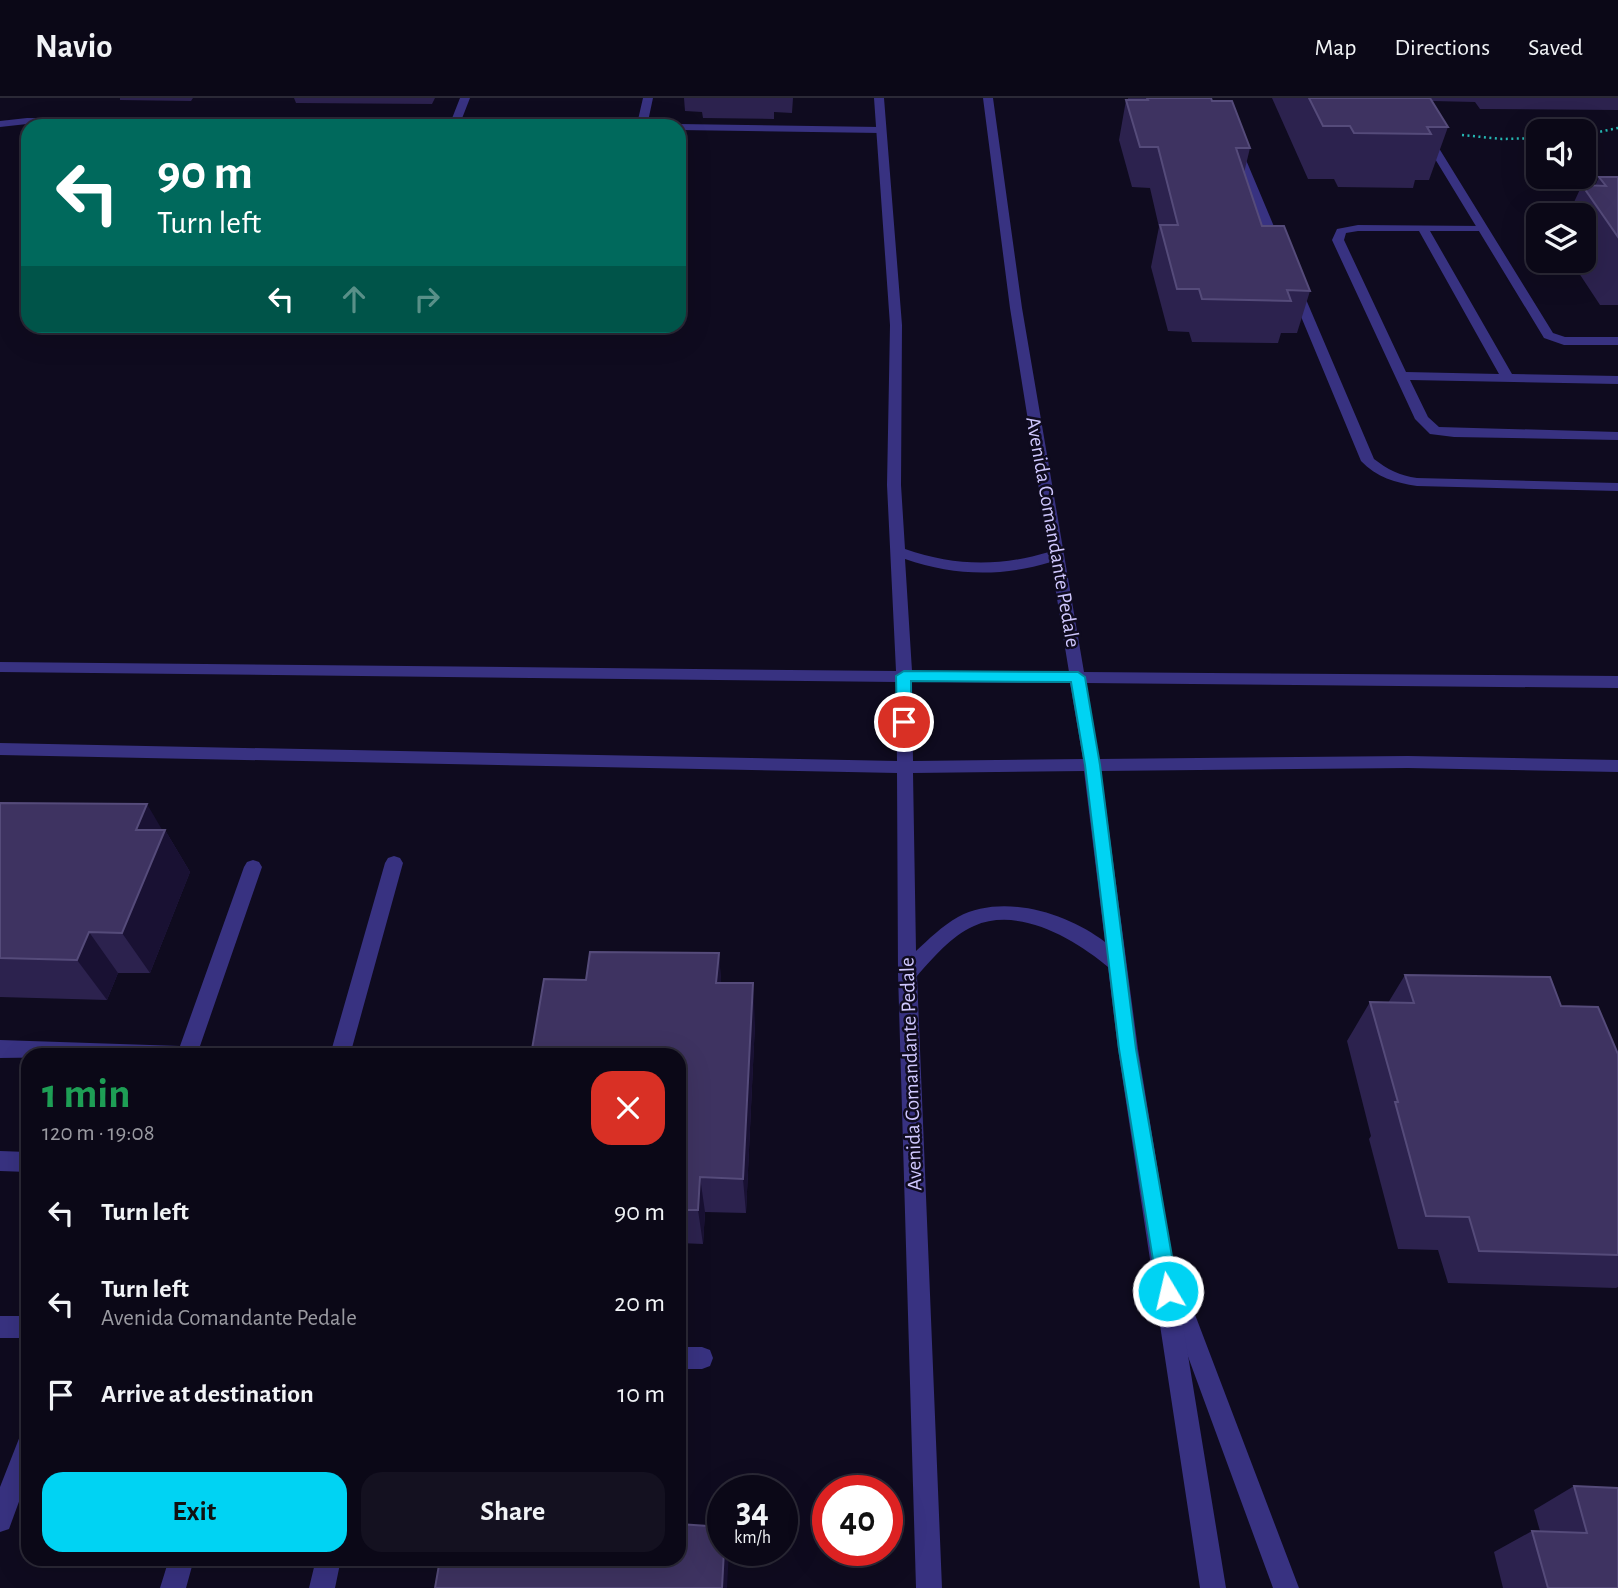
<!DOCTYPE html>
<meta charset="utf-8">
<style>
:root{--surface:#0b0817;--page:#141120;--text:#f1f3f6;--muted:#9a9aa1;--line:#2b2936;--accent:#00d3f3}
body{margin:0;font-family:"Alegreya Sans",sans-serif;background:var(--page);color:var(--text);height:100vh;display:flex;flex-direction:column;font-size:26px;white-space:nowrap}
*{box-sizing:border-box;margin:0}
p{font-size:23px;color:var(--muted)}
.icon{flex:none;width:38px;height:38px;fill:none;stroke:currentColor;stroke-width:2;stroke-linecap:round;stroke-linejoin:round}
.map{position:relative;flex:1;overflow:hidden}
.sheet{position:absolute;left:21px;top:950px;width:665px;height:518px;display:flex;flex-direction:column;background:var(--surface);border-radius:21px;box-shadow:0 7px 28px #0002,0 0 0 2px var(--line)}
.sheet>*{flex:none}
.hud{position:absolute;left:21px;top:21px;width:665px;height:214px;border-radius:21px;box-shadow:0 7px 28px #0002,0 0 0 2px var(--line);background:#00695c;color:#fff;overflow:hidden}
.fabs{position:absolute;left:1526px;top:21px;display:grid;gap:14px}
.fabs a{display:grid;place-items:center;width:70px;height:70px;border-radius:14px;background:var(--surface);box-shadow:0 7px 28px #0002,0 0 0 2px var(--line);font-size:35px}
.speed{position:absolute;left:707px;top:1377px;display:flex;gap:14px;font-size:35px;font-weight:700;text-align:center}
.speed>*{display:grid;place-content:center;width:91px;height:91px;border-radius:50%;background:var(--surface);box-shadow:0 7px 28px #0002,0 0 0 2px var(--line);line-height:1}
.speed small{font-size:18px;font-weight:400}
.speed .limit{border:10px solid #d22;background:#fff;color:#111}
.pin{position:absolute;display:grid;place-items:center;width:60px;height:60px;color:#fff;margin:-30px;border:4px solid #fff;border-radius:50%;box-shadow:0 2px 7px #0007}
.me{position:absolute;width:77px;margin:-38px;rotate:351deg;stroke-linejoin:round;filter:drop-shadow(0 0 5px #0008)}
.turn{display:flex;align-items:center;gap:24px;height:147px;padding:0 21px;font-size:32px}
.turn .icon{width:91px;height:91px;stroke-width:2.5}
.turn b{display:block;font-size:49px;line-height:60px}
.lanes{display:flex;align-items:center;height:66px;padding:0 21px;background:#0003;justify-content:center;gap:35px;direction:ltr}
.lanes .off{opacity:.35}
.round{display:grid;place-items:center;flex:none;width:74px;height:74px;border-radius:21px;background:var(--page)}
.head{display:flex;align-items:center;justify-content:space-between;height:119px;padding:0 21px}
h1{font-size:42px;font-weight:700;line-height:52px;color:#1e9e55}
.button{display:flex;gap:14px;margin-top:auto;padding:14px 21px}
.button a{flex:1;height:80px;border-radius:21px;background:var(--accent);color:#111;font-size:28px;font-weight:700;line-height:80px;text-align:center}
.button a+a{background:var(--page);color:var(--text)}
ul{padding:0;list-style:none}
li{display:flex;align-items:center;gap:21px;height:91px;padding:0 21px}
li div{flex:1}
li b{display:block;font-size:26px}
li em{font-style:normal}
header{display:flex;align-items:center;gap:42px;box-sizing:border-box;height:98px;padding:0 35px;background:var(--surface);border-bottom:2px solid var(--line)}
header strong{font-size:33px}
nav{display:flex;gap:38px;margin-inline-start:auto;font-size:24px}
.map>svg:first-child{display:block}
</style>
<header>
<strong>Navio</strong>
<nav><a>Map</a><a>Directions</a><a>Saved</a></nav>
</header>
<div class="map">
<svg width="1618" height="1490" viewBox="0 0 1618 1490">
<rect width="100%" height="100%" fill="#0f0b1f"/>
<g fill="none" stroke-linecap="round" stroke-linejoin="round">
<path stroke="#25b7b3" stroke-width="2.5" stroke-dasharray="2 3.5" stroke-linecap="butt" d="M1462 37 1502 41 1538 40
M1584 37 1618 30"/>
<path fill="#383281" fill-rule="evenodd" d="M1358 127 1484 128 1486 130 1480 133H1430L1512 276 1618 278V286L1410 282 1428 319 1439 329 1618 334V342L1454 339 1430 336 1415 321 1332 142 1337 131ZM1358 133H1419L1499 276 1406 274 1344 142 1346 135Z
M0 1053 28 1054V1074L0 1073Z
M1172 1174 1180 1177 1183 1185 1299 1490H1273L1161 1185 1164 1177Z
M0 1218H28V1240H0Z
M28 1334V1379L9 1431 0 1434V1389L20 1338Z
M169 1461H194L186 1490H160Z"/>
<path fill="#383281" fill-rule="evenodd" d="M460 0H470L461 23 637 26 643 0H653L647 28 27 26 0 29V23L27 20 451 23Z
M1398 0H1408L1553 235 1565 239H1618V247H1564L1544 240Z
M679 26 880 29 885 32 880 35 679 32V28H675Z
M1232 48 1241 50 1283 150 1281 152 1271 150 1231 50Z
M1296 188 1302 192 1374 361C1387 371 1400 378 1417 380L1618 385V393L1417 388C1396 385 1376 379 1361 363L1290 192Z
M394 758 400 760 403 765 350 957H330L385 765 388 760Z
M253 762 259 764 262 769 200 948 209 951 212 957 0 960V942L180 948 244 769 247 764Z
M679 1249H702L710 1252 713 1260 710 1268 702 1271H679Z
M316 1461H341L335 1490H309Z"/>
<path fill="#383281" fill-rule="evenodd" d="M874 0H884L902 227 901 387 905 451C955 468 998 469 1049 454L1010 210 983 0H993L1022 210 1084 574 1618 578V590L1086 585 1099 661 1408 658 1618 662V674L1408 670 1101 673 1138 951 1226 1490H1200L1118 951 1108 869C1075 841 1019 808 974 828 951 838 933 860 917 878L942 1490H916L898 875 897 675 0 657V645L897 663 896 584 0 574V564L896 573 887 387 890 227ZM905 461C955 478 1001 479 1051 464L1069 574 912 573ZM912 584 1070 585 1083 661 913 663ZM1084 673 1105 844C1067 815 1003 795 958 819 942 828 929 841 916 853L913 675Z"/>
</g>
<path fill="#2c224e" d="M120 0H193L191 3 120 2Z
M294 0H435L432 6 296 5Z
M684 0H793L792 15 774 14V21L703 20 702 14 685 13Z
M1128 0H1211L1212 3 1250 50 1244 75 1262 128 1310 193 1297 235H1281L1278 245 1192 244 1189 234 1168 233 1151 169 1159 129 1150 90 1132 89 1119 42 1126 2H1128Z
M1272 0H1618V12L1480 11 1475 4 1432 3 1448 29 1429 82H1415L1413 90 1338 89 1334 81H1308Z
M1599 79H1618V207H1600L1571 163H1584V117H1568L1582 87 1595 88Z
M0 705 165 732 190 774 150 875H118L107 902 0 899Z
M719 855 721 885 755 925 746 1115 705 1114 703 1146 679 1145V957L586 882Z
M1405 877 1561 908 1618 956V1189L1616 1190 1448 1185 1438 1152 1398 1151 1369 1041 1371 1038 1347 943 1370 904 1388 905Z
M1574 1388 1618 1490H1503L1494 1454 1532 1433H1540L1534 1412Z"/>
<path fill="#191133" d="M147 706 164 735 165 732 190 774 150 875 122 835 136 732Z
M89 834 118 875 107 902 77 862Z
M719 855 722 895 716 885Z
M753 885 755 925 746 1115 743 1081Z
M700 1079 705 1114 703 1146 698 1112Z
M681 1378 688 1402 684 1448 679 1431V1404Z
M724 1452H729L727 1490H722Z"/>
<path fill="#3e3361" stroke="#554b7a" stroke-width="2" d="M1147 0H1211L1212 3H1232L1250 50H1236L1262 128H1284L1310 193 1287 192 1291 203 1202 201 1199 191H1177L1160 127H1178L1158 49H1140L1126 2H1148Z
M1309 0H1430L1448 29H1427L1431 36 1354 35 1350 28H1323Z
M1599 79H1618V139L1582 87 1606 88Z
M0 705 147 706 136 732H165L122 835 89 834 77 862 0 860Z
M590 854 719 855 716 885H753L743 1081 700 1079 698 1112H679V957H531L544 881 586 882Z
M1405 877 1550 879 1561 908 1598 909 1618 956V1157L1479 1153 1469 1119 1426 1118 1395 1004H1398L1370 904 1414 905Z
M679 1378H681L679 1404Z
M1574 1388 1618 1390V1490H1548L1532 1433 1587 1435Z
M679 1426 723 1429V1452H724L722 1490H435L440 1461H679Z"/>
<path fill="#00d3f3" stroke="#00899e" stroke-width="2" d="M904 573 1078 574 1085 579 1100 667 1136 951 1178 1193 1175 1200 1168 1203 1161 1200 1158 1193 1119 951 1085 667 1071 584 911 583V624L904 629 897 624 896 578Z"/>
<g text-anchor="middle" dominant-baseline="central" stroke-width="5" stroke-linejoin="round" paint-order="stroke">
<g font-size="21" fill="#d0c8ff" stroke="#0f0b1f">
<text transform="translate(1053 434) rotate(80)">Avenida Comandante Pedale</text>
<text transform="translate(911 976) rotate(-92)">Avenida Comandante Pedale</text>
</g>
</g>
</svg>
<div class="fabs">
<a><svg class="icon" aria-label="sound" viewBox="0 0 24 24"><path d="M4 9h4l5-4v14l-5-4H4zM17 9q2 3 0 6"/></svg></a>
<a><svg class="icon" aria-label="layers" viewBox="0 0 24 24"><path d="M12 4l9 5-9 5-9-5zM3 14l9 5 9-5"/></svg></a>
</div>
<div class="speed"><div>34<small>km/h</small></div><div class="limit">40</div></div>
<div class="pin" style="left:904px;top:624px;background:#d93025"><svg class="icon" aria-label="arrive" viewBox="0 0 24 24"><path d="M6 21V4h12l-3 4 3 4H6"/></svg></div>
<svg class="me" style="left:1168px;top:1193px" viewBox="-20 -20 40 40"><circle r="17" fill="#00d3f3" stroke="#fff" stroke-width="3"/><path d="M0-11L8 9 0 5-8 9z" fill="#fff"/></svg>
<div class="hud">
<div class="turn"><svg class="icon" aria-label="left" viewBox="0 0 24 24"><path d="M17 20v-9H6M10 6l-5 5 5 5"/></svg><div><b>90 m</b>Turn left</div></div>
<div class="lanes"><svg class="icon" aria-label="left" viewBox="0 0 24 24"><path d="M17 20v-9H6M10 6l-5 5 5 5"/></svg><svg class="icon off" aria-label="ahead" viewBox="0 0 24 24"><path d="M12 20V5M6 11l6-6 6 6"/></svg><svg class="icon off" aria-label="right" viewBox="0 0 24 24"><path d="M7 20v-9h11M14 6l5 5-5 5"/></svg></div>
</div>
<section class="sheet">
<div class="head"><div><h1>1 min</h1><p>120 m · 19:08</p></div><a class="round" style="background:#d93025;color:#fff"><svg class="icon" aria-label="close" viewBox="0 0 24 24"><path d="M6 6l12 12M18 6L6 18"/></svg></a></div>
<ul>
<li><svg class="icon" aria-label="left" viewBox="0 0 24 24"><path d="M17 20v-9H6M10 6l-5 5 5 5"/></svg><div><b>Turn left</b></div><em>90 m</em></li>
<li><svg class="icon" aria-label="left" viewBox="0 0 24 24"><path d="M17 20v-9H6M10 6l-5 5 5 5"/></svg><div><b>Turn left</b><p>Avenida Comandante Pedale</p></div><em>20 m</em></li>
<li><svg class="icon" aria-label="arrive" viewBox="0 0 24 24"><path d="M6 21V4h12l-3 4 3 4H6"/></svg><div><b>Arrive at destination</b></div><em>10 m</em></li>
</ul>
<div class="button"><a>Exit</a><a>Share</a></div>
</section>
</div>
